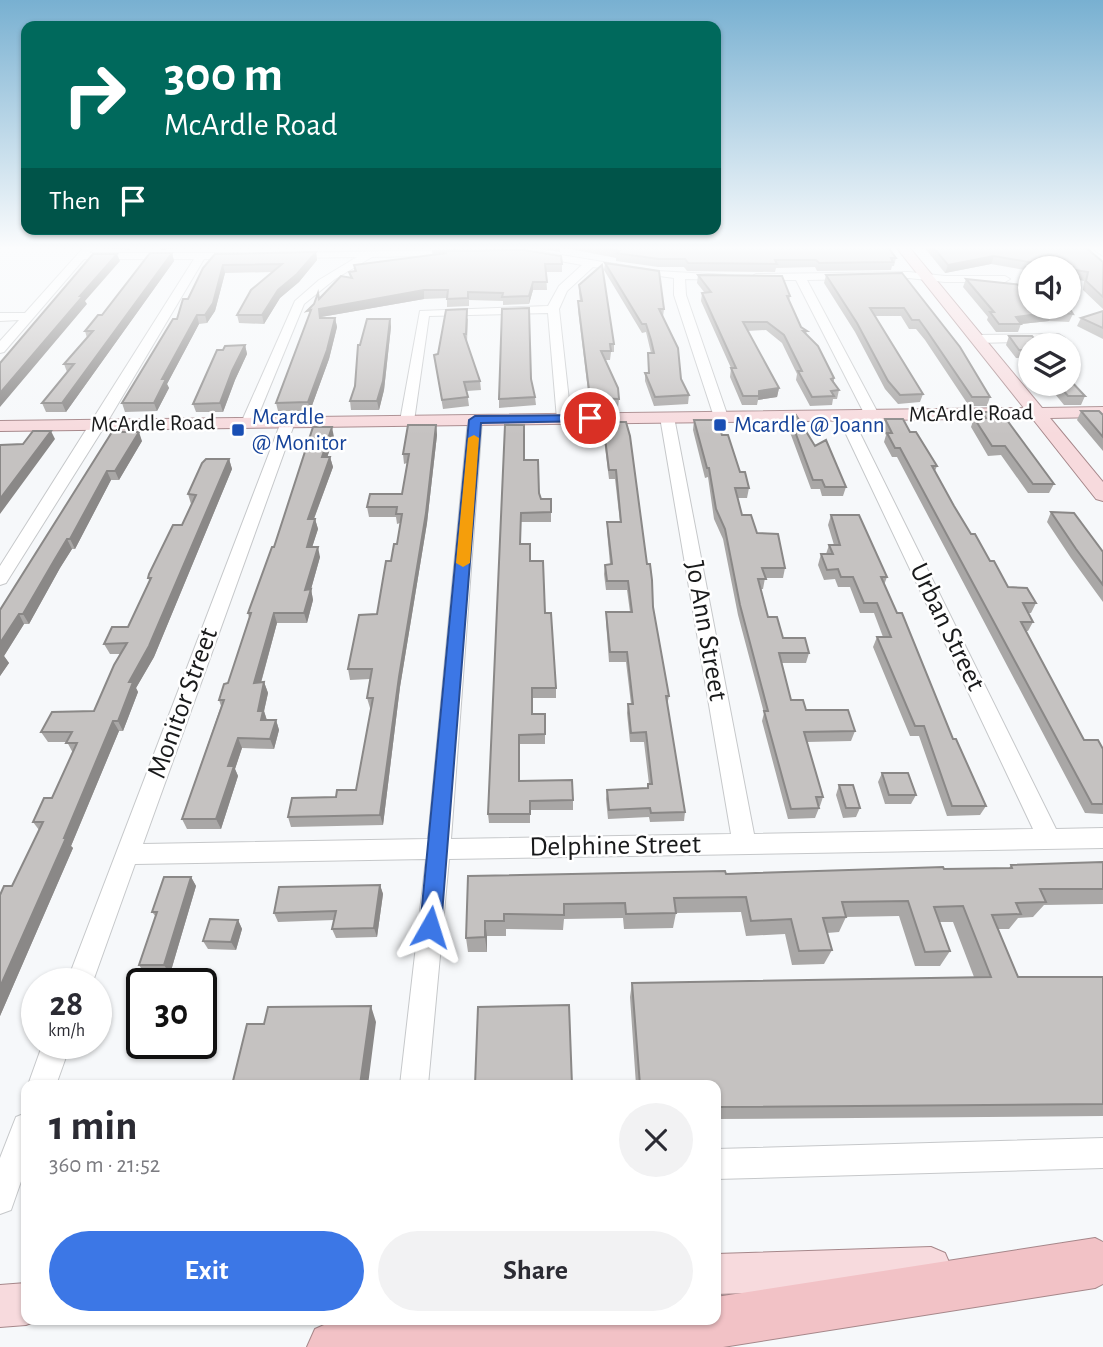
<!DOCTYPE html>
<meta charset="utf-8">
<style>
:root{--surface:#fff;--page:#f2f2f3;--text:#2b2b33;--muted:#7c7c81;--accent:#3c77e6}
body{margin:0;font-family:"Alegreya Sans",sans-serif;background:var(--page);color:var(--text);height:100vh;display:flex;flex-direction:column;font-size:26px;white-space:nowrap}
*{box-sizing:border-box;margin:0}
p{font-size:23px;color:var(--muted)}
.icon{flex:none;width:38px;height:38px;fill:none;stroke:currentColor;stroke-width:2;stroke-linecap:round;stroke-linejoin:round}
.map{position:relative;flex:1;overflow:hidden}
.drawer{position:absolute;left:21px;top:1080px;width:700px;height:245px;display:flex;flex-direction:column;background:var(--surface);border-radius:14px;box-shadow:0 2px 5px #0004}
.drawer>*{flex:none}
.guide{position:absolute;left:21px;top:21px;width:700px;height:214px;border-radius:14px;box-shadow:0 2px 5px #0004;background:#00695c;color:#fff;overflow:hidden}
.fabs{position:absolute;left:1018px;top:256px;display:grid;gap:14px}
.fabs a{display:grid;place-items:center;width:63px;height:63px;border-radius:50%;background:var(--surface);box-shadow:0 2px 5px #0004;font-size:35px}
.speed{position:absolute;left:21px;top:968px;display:flex;gap:14px;font-size:35px;font-weight:700;text-align:center}
.speed>*{display:grid;place-content:center;width:91px;height:91px;border-radius:50%;background:var(--surface);box-shadow:0 2px 5px #0004;line-height:1}
.speed small{font-size:18px;font-weight:400}
.speed .limit{border:4px solid #111;border-radius:10px;background:#fff;color:#111}
.pin{position:absolute;display:grid;place-items:center;width:60px;height:60px;color:#fff;margin:-30px;border:4px solid #fff;border-radius:50%;box-shadow:0 2px 7px #0007}
.me{position:absolute;width:77px;margin:-38px;rotate:6deg;stroke-linejoin:round;filter:drop-shadow(0 0 5px #0008)}
.turn{display:flex;align-items:center;gap:24px;height:147px;padding:0 28px;font-size:32px}
.turn .icon{width:91px;height:91px;stroke-width:2.5}
.turn b{display:block;font-size:49px;line-height:60px}
.then{display:flex;align-items:center;height:66px;padding:0 28px;background:#0003;gap:14px;font-size:26px}
.round{display:grid;place-items:center;flex:none;width:74px;height:74px;border-radius:37px;background:var(--page)}
.overview{display:flex;align-items:center;justify-content:space-between;height:119px;padding:0 28px}
h1{font-size:42px;font-weight:700;line-height:52px}
.cta{display:flex;gap:14px;margin-top:auto;padding:14px 28px}
.cta a{flex:1;height:80px;border-radius:42px;background:var(--accent);color:#fff;font-size:28px;font-weight:700;line-height:80px;text-align:center}
.cta a+a{background:var(--page);color:var(--text)}
.map>svg:first-child{display:block}
</style>
<div class="map">
<svg width="1103" height="1347" viewBox="0 0 1103 1347">
<rect width="100%" height="100%" fill="#f6f8fa"/>
<g fill="none" stroke-linecap="round" stroke-linejoin="round">
<defs>
<path id="minor" d="M84 247H94L89 253H238L243 256 238 259H204L106 424 6 583 0 585V566L194 259H84L4 352 0 353V341L19 320 0 321V313H25Z
M1090 247H1101L1103 256Z
M458 250 463 253 462 255 372 257 335 279 304 304 255 423 248 427 243 426 241 423 295 301 319 280 357 257 292 258 287 255 288 253Z
M537 251 657 271 726 275 727 277 722 280 685 279 686 295 728 417 726 420H716L714 417 674 295V278L593 267 567 291 559 309 571 419 569 422H559L557 419 548 313 429 316 414 421 407 425 402 424 400 421 420 311 548 306 559 286 582 265 533 256V252Z
M909 272 945 276H1005L1010 279 1005 282H945L909 278 807 280 879 415 872 419 865 415 796 280H756L751 277 756 274Z
M1059 334 1065 338 1063 341 976 343 970 339 976 335Z
M844 411 851 415 1056 829 1103 828V848L449 859 428 1085H400L426 859 135 864 92 984H66L281 422 288 418 295 422 143 844 428 839 468 420 475 416 482 420 451 839 731 834 660 417 667 413 674 417 754 834 1033 829 837 415Z
M43 1043H71L56 1085H28Z
M26 1113V1167L11 1210 0 1214V1158L16 1117Z
M1103 1138V1168L716 1179V1149Z"/>
<path id="major" d="M896 247H909L1042 408 1103 407V417L1050 418 1103 482V501L1096 499 1032 418 0 431V421L1024 408Z
M931 1247 945 1253 951 1267 945 1281 931 1287 716 1294V1254Z
M26 1283V1320H39L26 1325 0 1327V1285Z"/>
<path id="highway" d="M1095 1238 1103 1242V1284L1095 1288 723 1347H307L315 1329 333 1321 716 1320V1297Z"/>
</defs>
<use href="#minor" stroke="#c6c8ca" stroke-width="2"/>
<use href="#major" stroke="#a6878a" stroke-width="2"/>
<use href="#highway" stroke="#a6878a" stroke-width="2"/>
<use href="#minor" fill="#fff" fill-rule="evenodd"/>
<use href="#major" fill="#f7dadd" fill-rule="evenodd"/>
<use href="#highway" fill="#f2c2c6" fill-rule="evenodd"/>
</g>
<path fill="#a9a7a6" d="M0 247H68L66 248H0Z
M103 247H132L129 250 104 248Z
M160 247H334L326 248 184 247 161 250Z
M525 247H560V252Z
M560 247H888L896 258 894 266H892L891 270 817 271 815 267 776 268 775 272 687 271 684 267H658L616 261V258Z
M924 247H1085L1103 262V309L1083 290 1084 281 1069 278V268H1031V271L991 264 945 273Z
M432 251 562 264V272H546L547 290H533L529 304 503 305V301L469 300V306L447 307V298L424 299 321 317V318H335L337 327 329 359 310 411H278L276 403 318 293 319 298 350 277 349 272 354 271V265L432 255Z
M316 252 317 260 299 282 280 298 264 324 239 323 237 315 273 272 225 273 215 311 207 323 199 324 167 384 169 388 157 411 125 412 122 403 177 319 203 268Z
M172 253 174 261 66 412H46L42 403 67 372 64 364 87 338 85 331Z
M605 263 664 309 663 317 681 379 689 395 688 404 654 406 645 381V373H648V353H651L646 332 642 333 604 270Z
M902 273 990 397 987 406H969L925 340 916 329H909L901 316H875L923 394 920 402 898 404 885 389 855 332 824 283 826 275Z
M698 275 790 296 789 301 801 327 807 331 806 334 834 378V382L839 390 837 399H833L832 405 810 406 796 380 797 374 782 343 766 330 747 331 779 388 777 397 758 400 757 405H742L730 377 731 368 701 301 702 293 704 292 697 283Z
M966 279 1073 314 1069 322 1049 321 1021 324 1018 332H996L987 320 988 317 963 287Z
M579 285 614 344V352H611L610 360H605L619 399 618 408 590 407 578 310V301H580L579 293Z
M1103 311V339L1077 326 1081 318Z
M468 318 467 343 480 381 481 390 467 391 469 406 443 409 434 355 438 354Z
M390 319 391 327 384 390 379 410H351L350 401 355 386 360 345Z
M1009 336 1031 345V358H1016L1006 345Z
M245 345 247 354 235 380 223 412H196L193 404 223 350Z
M531 379 535 397 536 405 499 408V399Z
M1046 383H1069L1085 396 1081 405H1064Z
M1081 411 1103 415V451L1077 420Z
M982 412 1054 484 1049 493H1028L1001 455 988 456 971 427 974 418H980Z
M790 418 815 446 846 487 843 496H822L820 489H811L788 427Z
M885 419 910 432 937 466 935 471 954 506 971 534 1008 587 1036 603 1031 613H1028L1033 622 1028 631H1026L1084 740 1103 749V814L1085 813 897 457H892L884 442 886 435 882 428Z
M694 420 722 435 749 488 747 498H738L742 515 785 568 783 578H765L763 589H761L768 617 783 638 809 653 806 663H782L791 700 806 710 855 731 851 741 807 742 823 797 820 806H819V808L815 818 788 819 762 721 764 713 738 615 723 539 714 519 708 477 705 478 693 430Z
M603 422 653 607 669 696 667 705 685 812 684 821 650 822 649 817 608 819 606 799 607 790 647 788 648 784H649L644 742H630L627 713 628 704H631L626 662H609L606 622V612H630L627 590H606L604 574 605 565 610 564 607 531V522H620L615 479H609L603 431Z
M436 425 437 435 427 523 400 687 383 825 291 827 288 817 336 797 356 790 371 708H370L367 698 370 679 350 680 348 669 377 614 391 561 397 544 400 523 397 524 396 517H369L367 507 402 494 407 463 404 464 403 454Z
M112 432 142 441 119 480H111L75 549H72L60 568 29 624H24L4 656 9 663 0 676V610Z
M334 437 327 457H330L333 467 314 519H315L318 529 312 547 320 557 311 589 313 600 307 623H277L261 683 264 682 268 693 264 711 267 720H276L279 730 274 749 242 748 235 769 238 776 221 829H187L182 819 221 706 219 700 228 683 249 618 248 613 274 547Z
M229 459 232 469 154 657 136 688 138 692 123 731H119L71 846 73 848 0 1016V895L12 886 39 830 33 822 52 798 73 753 67 742H48L41 732 94 711 121 654H110L104 644 128 627 150 582 148 578 182 525 191 504 188 494Z
M524 460 541 499H551V522H521V544L531 561 545 613 556 688V698H533L532 714H545V744H519V781L573 800V810H530V823H489L488 814Z
M1051 512 1103 552V602L1071 558 1047 522Z
M831 515 887 577 884 585 953 739 986 806 980 815 947 816 919 736H910L873 647 877 637H883L874 613H860L850 587H838L835 579 824 580 818 565 821 554H826L829 545H834L828 525Z
M882 773 916 795 911 804H885L878 782Z
M839 785 860 808 856 817 843 818 836 795Z
M1103 862V904L1044 905 1033 917 1018 918 1009 929H998L1018 977H1103V1116L716 1119V1085H636L630 997 632 983 974 977 953 922H939L950 951 940 966H915L899 916 846 917 839 932 827 933 832 950 824 964 792 965 785 934 746 936 741 912 676 913 673 928 624 929 623 918 564 919 563 930 506 929V936H487V952H468L466 938 468 876 726 874 1009 868 1011 865Z
M191 877 196 886 170 974H145L139 965 156 917 152 912Z
M380 885 383 894 377 937 336 938 332 929 334 920 278 922 274 913Z
M238 920 242 929 236 950 208 949 203 941Z"/>
<path fill="#8a8887" d="M160 247H184L161 250Z
M316 252 317 260 299 282 280 298 264 324 262 315 278 290Z
M172 253 174 261 66 412 62 403Z
M117 254 120 261 85 301 87 304 0 407V393L80 296Z
M994 256 991 264 945 273 948 265Z
M223 265 225 273 215 311 207 323 205 315Z
M533 282V290L529 304V296Z
M424 290V299L321 317 322 327 319 309Z
M1053 312 1049 321 1021 324 1016 317Z
M197 315 199 324 167 384 169 388 157 411 154 403 162 379Z
M335 318 337 327 329 359 310 411 308 402Z
M390 319 391 327 384 390 379 410 377 401Z
M245 345 247 354 235 380 223 412 220 403 232 371Z
M779 388 777 397 758 400 759 391Z
M436 425 437 435 427 523 400 687 383 825 380 815 399 677Z
M332 427 334 437 324 467 322 457Z
M51 431 55 439 0 514V499Z
M139 432 142 441 119 480 115 471Z
M330 457 333 467 310 529 308 519Z
M229 459 232 469 154 657 136 688 138 692 123 731 118 721 129 682Z
M107 471 111 480 75 549 70 539Z
M315 519 318 529 309 557 307 547Z
M67 539 72 549 60 568 29 624 23 614 55 559Z
M318 547 320 557 308 600 305 590Z
M311 589 313 600 307 623 304 613Z
M274 613 277 623 258 693 254 683Z
M19 614 24 624 4 656 9 663 0 676V643Z
M264 682 268 693 264 711 267 721 264 730 258 711Z
M276 720 279 730 274 749 270 739Z
M113 721 119 731 71 846 73 848 0 1016V987Z
M238 738 242 748 235 769 238 776 221 829 216 819 228 766Z
M191 877 196 886 170 974 164 965Z
M380 885 383 894 377 937 374 928Z
M238 920 242 929 236 950 231 942Z
M485 921 487 936V952L485 937Z
M371 1006 376 1022 368 1085H360Z"/>
<path fill="#c5c2c1" stroke="#8a8887" stroke-width="2" d="M598 247H888L896 258H891L893 262 819 263 816 260H775L777 264 688 263 685 259H659L616 253 619 251Z
M933 247H1085L1103 262V297L1086 281 1088 272 1069 269V268H1063L994 256 948 265Z
M524 250 561 256 562 264H545L547 282H533L529 296 502 297 503 293 468 292V298L447 299 448 290H424L319 309 320 318H335L327 350 308 402 276 403 311 310 307 311 314 304 318 293 319 299 341 276 352 278 349 272 356 271 354 265 447 253 432 251Z
M316 252 297 274 278 290 262 315H237L251 290 282 264 223 265 213 303 205 315H197L162 379H166L154 403H122L173 319H177L183 299H188L203 268 215 254Z
M150 253H172L62 403H42L74 364H64L93 331H85L98 315H102Z
M93 254H117L80 296H83L0 393V363Z
M605 263 659 271 664 309H659L678 348 681 379 689 395 655 397 645 373H649L648 353H654L651 340 646 324H642Z
M602 265 614 344H610L611 351H601L618 388 619 399 590 398 578 301H582L579 285Z
M902 273 960 347 990 397H972L927 331 919 320H912L904 308H870L923 394 900 395 888 381 857 323 826 275Z
M698 275 782 276 790 296H787L801 327 807 331H803L818 346 834 378 831 379 839 390 831 391 834 396 812 397 798 371H802L784 335 767 322H743L779 388 759 391V396H743L731 368H736L702 293 711 292Z
M966 279 1031 286V306H1068L1073 314 1053 312 1016 317 1021 324H999L990 312H994Z
M529 308 531 379 535 397 499 399 502 309Z
M467 309 466 334H464L480 381 464 382 468 397 442 400 434 355 438 354 446 310Z
M1103 311V328L1081 318Z
M367 319H390L383 381 377 401H350L355 386 358 345H360Z
M1009 336H1032L1040 345H1031V350H1019Z
M245 345 232 371 220 403 193 404 217 350H223L225 346Z
M1069 379 1085 396H1068L1057 383H1069Z
M1081 411H1099L1103 415V437Z
M982 412H1001L1054 484H1033L1005 446H992L974 418H986Z
M796 415 815 446 826 440 846 487H825L822 480H813L790 418Z
M885 419H903L910 432H916L937 466H932L954 506 971 534H975L990 561H994L1008 587 1027 588 1036 603H1023L1033 622H1021L1084 740H1098L1103 749V804H1092L900 448H895L887 433H892Z
M694 420H717L722 435H728L740 472H745L749 488H735L742 515H751L757 533 778 534 785 568H762L766 579H758L768 617H777L783 638H805L809 653H779L791 700H803L806 710H848L855 731 804 732 823 797H816L819 808 791 809 764 711H768L740 605 725 529 716 509 709 468H707Z
M603 422H626L630 436 647 564H650L652 580 653 607 669 696H666L685 812 651 813 650 808 609 810 607 790 648 788V784H652L646 732 631 733 628 704H633L627 652H610L606 612H632L628 581H607L605 565 612 564 607 522H621L616 470H609Z
M408 425H436L426 513 399 677 380 815 288 817 292 798 336 797 337 790H356L373 698H367L372 669H348L359 615 377 614 386 561H391L394 544H397L402 514H396L397 507H367L370 494H402L409 454H403Z
M505 425H524V460H538L539 493 541 499H551V512L521 513 520 544H530V561H543L545 613H551L556 688H532V714H545V734L519 735V781L572 780 573 800 530 801V814H488Z
M313 427H332L322 457H330L308 519H315L307 547H318L305 590 311 589 304 613H274L254 683 264 682 258 711H263L261 720H276L270 739 238 738 228 766H234L216 819H182L224 700H219L224 684 228 683 251 613H248L272 547H274Z
M33 431H51L0 499V445L23 444Z
M112 432H139L115 471H107L70 539H67L55 559 23 614H19L0 643V610Z
M206 459H229L149 646 129 682H133L118 721H113L64 838H66L0 987V895L4 886H12L43 822H33L44 798H52L77 743H66L72 732H41L52 712 94 711 114 665 127 643 104 644 112 627H128L151 578H148L149 574 173 525H182L196 495 188 494 202 463Z
M1051 512 1074 513 1103 552V585L1076 549Z
M831 515H859L887 577H881L897 613H902L953 739H956L986 806H952L924 726H915L877 637H891L877 603H864L853 577H841L838 569 827 570 821 554H833L829 545H840Z
M882 773H908L916 795H889Z
M839 785H853L860 808H846Z
M1103 862V889H1040L1046 902 1016 903 1021 914 992 915 1018 977H1103V1104L716 1107V1085H640L632 983 991 977 963 906 934 907 950 951 925 952 908 901 842 902 846 917 823 918 832 950 799 951 791 919 751 921 746 897 674 898 676 913 626 914 625 903 564 904V915L504 914V921H485V937L466 938 468 876 725 871 726 874 943 867 944 869 1012 868 1011 865Z
M164 877H191L164 965H139L157 912H152Z
M380 885 374 928 332 929 336 911 274 913 279 887Z
M210 919 238 920 231 942 203 941Z
M569 1005 572 1085H475L478 1007Z
M371 1006 360 1085H232L247 1024H264L268 1007Z"/>
<linearGradient id="sky" x2="0" y2="1"><stop stop-color="#78b0d1"/><stop offset="0.57" stop-color="#fbfcfd"/><stop offset="1" stop-color="#fbfcfd" stop-opacity="0"/></linearGradient>
<rect width="1103" height="435" fill="url(#sky)"/>
<path fill="#3c77e6" stroke="#274d96" stroke-width="2" d="M590 415 596 418 594 421 481 423 441 927 438 934 430 937 423 934 420 927 469 420 475 416Z"/>
<path fill="#f59e0b" d="M474 435 479 438 470 563 463 567 456 563 468 438Z"/>
<g fill="#1a4fb4" stroke="#fff" stroke-width="2.5">
<rect x="713" y="418" width="14" height="14" rx="3.5"/>
<rect x="231" y="423" width="14" height="14" rx="3.5"/>
</g>
<g text-anchor="middle" dominant-baseline="central" stroke-width="5" stroke-linejoin="round" paint-order="stroke">
<g font-size="23" fill="#191a1b" stroke="#fff">
<text transform="translate(971 414) rotate(-1)">McArdle Road</text>
<text transform="translate(153 424) rotate(-1)">McArdle Road</text>
</g>
<g font-size="23" fill="#164399" stroke="#fff" text-anchor="start">
<text x="252" y="417">Mcardle<tspan x="252" dy="26">@ Monitor</tspan></text>
<text x="734" y="425">Mcardle @ Joann</text>
</g>
<g font-size="28" fill="#191a1b" stroke="#fff">
<text transform="translate(947 627) rotate(64)">Urban Street</text>
<text transform="translate(706 631) rotate(80)">Jo Ann Street</text>
<text transform="translate(183 703) rotate(-70)">Monitor Street</text>
<text transform="translate(615 846) rotate(-1)">Delphine Street</text>
</g>
</g>
</svg>
<div class="fabs">
<a><svg class="icon" aria-label="sound" viewBox="0 0 24 24"><path d="M4 9h4l5-4v14l-5-4H4zM17 9q2 3 0 6"/></svg></a>
<a><svg class="icon" aria-label="layers" viewBox="0 0 24 24"><path d="M12 4l9 5-9 5-9-5zM3 14l9 5 9-5"/></svg></a>
</div>
<div class="speed"><div>28<small>km/h</small></div><div class="limit">30</div></div>
<div class="pin" style="left:590px;top:418px;background:#d93025"><svg class="icon" aria-label="arrive" viewBox="0 0 24 24"><path d="M6 21V4h12l-3 4 3 4H6"/></svg></div>
<svg class="me" style="left:430px;top:927px" viewBox="-20 -20 40 40"><path d="M0-17L14 15 0 8-14 15z" fill="#3c77e6" stroke="#fff" stroke-width="4"/></svg>
<div class="guide">
<div class="turn"><svg class="icon" aria-label="right" viewBox="0 0 24 24"><path d="M7 20v-9h11M14 6l5 5-5 5"/></svg><div><b>300 m</b>McArdle Road</div></div>
<div class="then">Then<svg class="icon" aria-label="arrive" viewBox="0 0 24 24"><path d="M6 21V4h12l-3 4 3 4H6"/></svg></div>
</div>
<section class="drawer">
<div class="overview"><div><h1>1 min</h1><p>360 m · 21:52</p></div><a class="round"><svg class="icon" aria-label="close" viewBox="0 0 24 24"><path d="M6 6l12 12M18 6L6 18"/></svg></a></div>
<div class="cta"><a>Exit</a><a>Share</a></div>
</section>
</div>
